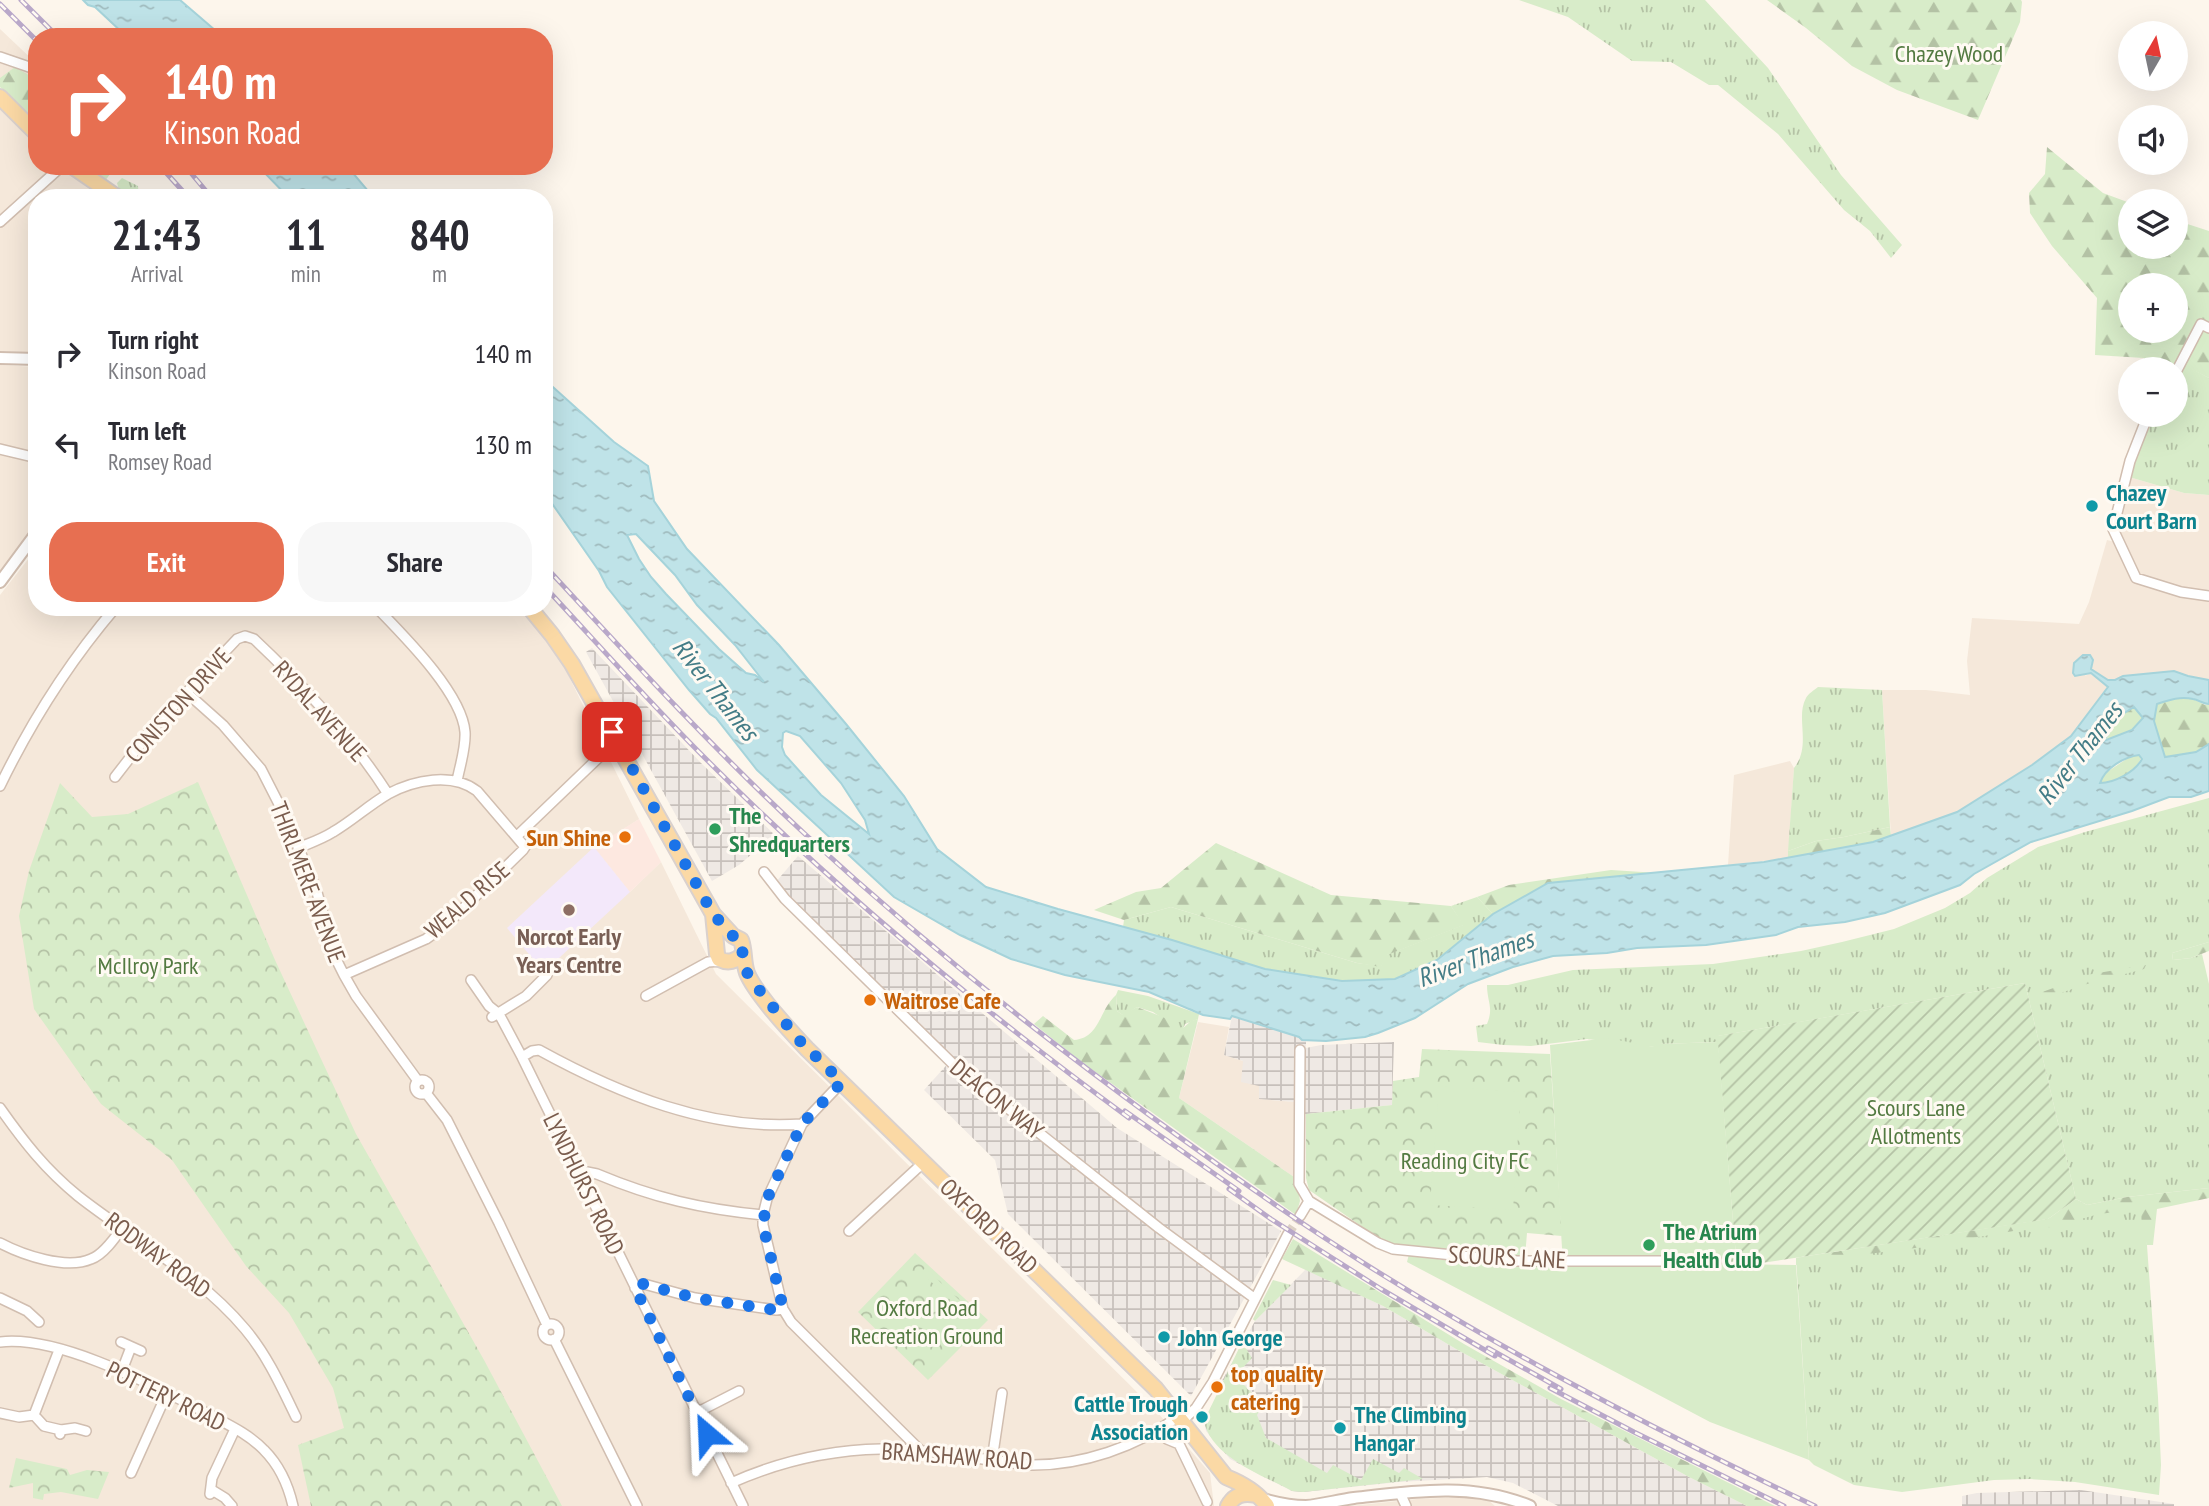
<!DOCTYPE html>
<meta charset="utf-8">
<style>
:root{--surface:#fff;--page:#f7f7f7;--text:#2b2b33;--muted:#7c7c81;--accent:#e76f51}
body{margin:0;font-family:"PT Sans Narrow",sans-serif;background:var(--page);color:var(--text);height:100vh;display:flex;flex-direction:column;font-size:26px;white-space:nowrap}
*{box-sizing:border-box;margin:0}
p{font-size:23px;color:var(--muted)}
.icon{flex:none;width:38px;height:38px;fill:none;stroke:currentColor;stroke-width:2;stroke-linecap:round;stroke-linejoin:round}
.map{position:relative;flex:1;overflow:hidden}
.details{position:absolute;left:28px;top:189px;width:525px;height:427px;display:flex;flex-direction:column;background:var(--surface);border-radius:28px;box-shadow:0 7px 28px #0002}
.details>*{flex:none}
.banner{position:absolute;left:28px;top:28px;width:525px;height:147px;border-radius:28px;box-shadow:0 7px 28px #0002;background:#e76f51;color:#fff;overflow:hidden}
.needle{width:46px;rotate:9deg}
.controls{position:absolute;left:2118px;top:21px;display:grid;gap:14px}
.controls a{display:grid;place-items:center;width:70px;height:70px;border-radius:50%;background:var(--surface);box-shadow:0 7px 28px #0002;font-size:35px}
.pin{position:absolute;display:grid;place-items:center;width:60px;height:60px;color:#fff;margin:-30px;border-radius:14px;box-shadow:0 4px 10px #0006}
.me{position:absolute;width:77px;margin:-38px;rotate:334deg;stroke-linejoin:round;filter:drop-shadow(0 0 5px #0008)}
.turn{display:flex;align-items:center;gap:24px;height:147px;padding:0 21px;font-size:32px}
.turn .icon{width:91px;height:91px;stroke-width:2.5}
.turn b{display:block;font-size:49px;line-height:60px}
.eta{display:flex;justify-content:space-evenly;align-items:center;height:119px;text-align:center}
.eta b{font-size:42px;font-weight:700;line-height:49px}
.primary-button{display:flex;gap:14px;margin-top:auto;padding:14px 21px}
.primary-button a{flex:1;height:80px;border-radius:28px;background:var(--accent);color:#fff;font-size:28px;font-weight:700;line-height:80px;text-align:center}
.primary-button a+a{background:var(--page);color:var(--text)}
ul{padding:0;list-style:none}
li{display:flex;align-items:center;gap:21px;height:91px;padding:0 21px}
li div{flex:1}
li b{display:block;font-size:26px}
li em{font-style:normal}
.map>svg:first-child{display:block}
</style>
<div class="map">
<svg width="2209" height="1506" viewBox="0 0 2209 1506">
<defs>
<pattern id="industrial-grid" width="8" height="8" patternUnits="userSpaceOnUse" patternTransform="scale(1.75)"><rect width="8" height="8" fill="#efe9e4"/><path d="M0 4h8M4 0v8" fill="none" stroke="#c7c0bb"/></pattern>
<pattern id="grass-tufts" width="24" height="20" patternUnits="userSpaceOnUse" patternTransform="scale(1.75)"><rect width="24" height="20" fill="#d8ecc9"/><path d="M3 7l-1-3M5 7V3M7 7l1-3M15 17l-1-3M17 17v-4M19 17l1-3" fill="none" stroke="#b4c2a5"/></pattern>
<pattern id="forest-firs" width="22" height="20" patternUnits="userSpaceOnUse" patternTransform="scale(1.75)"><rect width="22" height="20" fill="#d8ecc9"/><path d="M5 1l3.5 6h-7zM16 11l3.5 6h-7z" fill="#b4c2a5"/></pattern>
<pattern id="park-crowns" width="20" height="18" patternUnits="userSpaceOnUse" patternTransform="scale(1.75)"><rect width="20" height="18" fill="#d8ecc9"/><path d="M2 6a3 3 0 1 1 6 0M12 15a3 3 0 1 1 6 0" fill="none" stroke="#b4c2a5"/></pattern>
<pattern id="garden-furrows" width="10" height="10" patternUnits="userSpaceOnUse" patternTransform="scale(1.75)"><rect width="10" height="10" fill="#d8ecc9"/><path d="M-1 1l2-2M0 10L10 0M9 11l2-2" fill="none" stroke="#b4c2a5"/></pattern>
<pattern id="water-ripples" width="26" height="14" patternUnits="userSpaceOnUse" patternTransform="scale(1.75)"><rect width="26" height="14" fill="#bfe3e8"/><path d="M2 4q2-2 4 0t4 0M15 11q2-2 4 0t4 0" fill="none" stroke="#a0bbbe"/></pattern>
</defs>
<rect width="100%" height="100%" fill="#fdf6ec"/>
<path fill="#f5e8da" d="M0 29 37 64V119L0 80Z
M0 103 37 144V166H60L100 198H37V353L0 351Z
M0 365 37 367V528L0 573Z
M2129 477 2184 493 2209 495V680L2188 676 2174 671 2108 680 2091 669 2085 676 2091 673 2108 687 2071 736 2032 765 1957 812 1891 836 1882 690H1926L1970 695 1967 661 1972 618 2079 624 2089 602 2107 540 2115 542 2118 533Z
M37 548V607H524L550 638 639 819 595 848 630 892 661 862 716 974 1157 1412 1210 1473 1214 1506H0V595Z
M1790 761 1794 768 1788 858 1728 865 1734 775Z
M1198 1022 1229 1027 1224 1055 1243 1061 1260 1086 1259 1099 1296 1102 1297 1179 1179 1098Z
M1467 1497 1487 1499 1495 1506H1350L1417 1499Z"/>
<path fill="#fde8e0" d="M639 819 661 862 630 892 594 847Z"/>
<path fill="url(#industrial-grid)" d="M592 648 701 763 777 837 759 848 739 865 712 881 586 652Z
M798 856 1117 1128 1281 1231 1191 1396 1008 1214 995 1160 924 1090 953 1058 775 883Z
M1232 1016 1300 1037 1306 1040V1048L1321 1045 1394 1042 1392 1105 1306 1114 1296 1113V1102L1259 1099V1086L1241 1082 1243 1061 1224 1055Z
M1306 1269 1383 1306 1456 1349 1689 1477 1747 1506H1558L1513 1483 1487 1477 1399 1482 1303 1492 1292 1491 1230 1459 1206 1431 1204 1421 1220 1390 1218 1388 1255 1321Z
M2081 1490 2174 1504V1506H1962V1496L1977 1493Z"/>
<path fill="#f3e8fa" d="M594 847 630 892 544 972 507 928Z"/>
<path fill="url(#grass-tufts)" d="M1519 0H1705L1768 68 1841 175 1902 245 1891 258 1870 231 1844 210 1778 134 1718 85H1709L1671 62 1632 61 1568 17Z
M122 178 138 186 139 198H127L119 190 117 183Z
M2185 365 2209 378V495L2184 493 2129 477 2146 420 2150 415H2175V379Z
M1818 687 1882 690 1890 827 1844 837 1816 841 1788 851 1794 768C1812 745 1795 718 1806 698 1808 694 1814 690 1818 687Z
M2209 798V942L2172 953 2173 960 2191 958 2202 954 2209 984V1188L2127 1197 2087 1205 2076 1199 2025 983 1718 1036V1042L1659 1044V1047H1654L1587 1039 1531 1046 1503 1045 1478 1042 1476 1026 1487 1024C1494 1007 1487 1002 1487 985H1508L1573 970 1713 964 1801 951 1842 942 1894 929 1945 908 1970 893 1987 878 2038 847 2085 832Z
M1477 897 1493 914 1437 960 1395 979 1342 981 1265 969 1123 927 1124 920 1171 907 1357 963 1381 966 1386 955 1463 925 1451 906Z
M1118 990 1148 996 1199 1014 1198 1019 1185 1024 1183 1029H1178L1153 1012 1137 1007 1124 1016 1117 1011 1116 995Z
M2144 1204 2158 1397 2161 1465 2159 1495 2075 1482 2030 1479 1994 1480 1902 1492 1854 1485 1814 1465 1809 1460 1796 1258Z
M1273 1280 1291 1285 1255 1321 1253 1319Z
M1242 1342 1252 1358 1235 1376 1255 1396 1250 1401 1260 1410 1257 1415 1266 1438 1327 1473 1333 1465 1361 1480 1373 1459 1399 1473 1404 1468 1423 1479 1303 1492 1292 1491C1262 1475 1211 1457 1204 1421Z"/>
<path fill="url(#forest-firs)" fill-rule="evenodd" d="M1767 0H2021L2022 2 2020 22 1978 120 1897 90 1852 66 1806 28Z
M15 67 27 74 37 83V127L0 87V78Z
M2047 147 2103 193 2130 203V247H2175V220L2209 231V378L2185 366 2175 376V369H2143L2144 358 2095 355 2097 298 2052 246 2030 213 2029 193 2045 174ZM2130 285H2175V331H2130Z
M80 166H116L105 181Z
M2179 697 2191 698 2205 705 2209 704V744L2196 752 2164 757C2158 741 2151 720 2157 704Z
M2134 707 2137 708 2143 718 2132 730 2101 742 2111 723Z
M2131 756H2141C2140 771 2114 783 2100 783L2104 774Z
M1890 827 1891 836 1873 842 1788 858V851L1816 841 1844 837Z
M1216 843 1331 895 1451 906 1464 925 1387 955 1381 967 1357 963 1171 907 1124 920 1094 910 1136 892 1161 888Z
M1611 870 1658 873 1548 883 1493 914 1477 897 1509 885Z
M2209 942V951L2191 958 2173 960 2172 953Z
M2146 965 2144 969 2087 984 2037 1001 2034 995 2092 974Z
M1116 995 1117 1011 1123 1015 1137 1007 1178 1023V1029H1182L1191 1021 1198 1019 1179 1098 1297 1179 1300 1201 1296 1215 1080 1061 1034 1024 1043 1016 1074 1040C1100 1038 1099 1010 1116 995Z
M2209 1188V1198L2157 1209 2153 1245H2147L2142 1229 2141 1209 2099 1214 2052 1227 2025 1229 1909 1249 1817 1260 1796 1265V1258L2048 1219 2076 1199 2087 1205 2127 1197Z
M1293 1239 1464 1344 1561 1399 1775 1506H1747L1689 1477 1456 1349 1383 1306 1282 1259Z"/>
<path fill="url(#park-crowns)" d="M198 782 275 960 356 1134 484 1360 562 1506H311L298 1445 344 1428 333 1388 289 1313 246 1266 172 1160 101 1104 34 1009 19 916 29 871 60 783 92 817 128 814Z
M1422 1049 1550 1054 1562 1236 1527 1233 1525 1257 1394 1244 1380 1239 1309 1190 1306 1178V1114L1392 1105 1393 1081 1419 1077Z
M915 1253 988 1320 928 1380 858 1312Z
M16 1458 67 1469 70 1475 87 1470 109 1472 98 1499 61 1492 44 1494 43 1500 33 1498V1483L9 1488Z"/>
<path fill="url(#garden-furrows)" d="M2025 983 2076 1199 2048 1219 1755 1264H1717V1257L1736 1256 1717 1036Z"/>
<path fill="#d8ecc9" d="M1608 1038 1654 1047H1659V1044L1718 1042 1736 1257H1718V1264L1796 1265 1809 1460 1710 1422 1407 1262 1409 1254 1443 1260 1563 1265 1550 1045Z
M1439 1086 1521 1092 1513 1210 1430 1205Z
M925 1268 970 1310 965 1314 921 1272Z"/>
<path fill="url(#water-ripples)" stroke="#a5d3da" stroke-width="2" fill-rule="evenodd" d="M83 0H180L223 37H127L95 7 88 5Z
M258 166H347L374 198H289Z
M544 379 614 442 648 466 654 501 687 549 779 645 846 724 904 796 937 849 986 887 1058 909 1172 940 1265 969 1342 981 1395 979 1437 960 1493 914 1548 883 1764 862 1873 842 1957 812 2032 765 2071 736 2108 687 2091 673 2075 676 2073 673 2074 663 2083 655H2090L2093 660 2091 669 2108 680H2115L2123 676 2174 671 2188 676 2209 680V704C2203 704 2199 700 2193 699 2180 696 2169 700 2157 704L2154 721 2165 757 2196 752 2209 744V791L2191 797H2169L2132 811 2031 842 1974 874 1960 885 1885 913 1845 922 1798 927 1776 935 1706 945 1637 948 1607 953 1553 956 1513 967 1468 984 1415 1018 1378 1033 1365 1037 1326 1041 1302 1040 1299 1037 1232 1016 1230 1019 1203 1015 1149 992 1065 975 1011 959 960 935 894 897 757 770 716 718 710 714 689 690 607 587 599 571 544 492ZM636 534 675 575 697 605 735 645 764 682 755 675 746 673 719 649 666 594 651 577 639 559 627 535ZM2134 707 2143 718 2132 730 2101 742 2108 735 2105 733 2118 717ZM786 731 800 736 841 783 865 820 869 834 821 795 785 755 782 747 783 733ZM2139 755 2142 759C2135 772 2114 783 2100 783 2105 768 2124 757 2139 755Z"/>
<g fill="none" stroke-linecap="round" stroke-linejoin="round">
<path stroke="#dcd0c4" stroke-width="9" stroke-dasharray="9 4.5" stroke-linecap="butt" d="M1288 1234 1300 1216"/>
<defs>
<path id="minor" d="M0 57 35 69
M0 222 62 166
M35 336 37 330
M2175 374 2201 324 2209 328
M2148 415 2130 461 2113 529 2136 578 2181 592 2209 596
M0 449 37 458
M376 607C403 635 462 693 465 732 466 748 460 765 457 781
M186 692 223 725 261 769 284 814 316 889 336 959 344 975 356 996 418 1081
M115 777 153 728 237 639 245 636 254 639C304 686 351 736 388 794
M0 786C31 722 69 662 116 607
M517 836 617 740
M298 848C310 843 322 839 333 832 352 821 369 805 388 794 414 780 452 772 477 791L525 847 523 850 447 924 426 939 344 975
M764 872 785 899 956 1067 1159 1228 1254 1298
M471 980 489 1006 499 1014 522 1057 743 1506
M646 996 708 962 722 961
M492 1017 526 996 547 975
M1300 1050 1299 1184 1309 1201 1378 1243 1393 1249 1513 1261H1717
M522 1057 532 1051 539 1050C619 1094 709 1131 802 1124
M415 1087a7 7 0 1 1 14 0a7 7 0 1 1-14 0Z
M842 1082 802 1124 767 1199 763 1215V1225L783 1309 791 1322 920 1450
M426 1093 447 1120 499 1223 547 1325
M0 1108C24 1142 45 1169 78 1196 134 1240 199 1274 245 1329 267 1355 281 1386 296 1417
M580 1176 587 1172 597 1174C654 1198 702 1209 763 1215
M1300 1216 1309 1201
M849 1231 924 1162
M0 1243C23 1255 66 1270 91 1259 103 1255 115 1238 122 1228
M635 1288 644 1284 695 1298 776 1310 783 1309
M0 1298 27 1311 39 1322
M543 1332a8 8 0 1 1 16 0a8 8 0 1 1-16 0Z
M554 1339 637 1506
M0 1342C58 1335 150 1384 201 1410 222 1422 247 1432 264 1450 280 1466 288 1484 293 1506
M121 1342 141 1351
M59 1350 34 1415 44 1426 61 1430
M121 1373 131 1347
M0 1413 19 1417 34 1415
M696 1413 739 1391
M1182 1421 1196 1408 1213 1382 1288 1234
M1160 1430 1167 1439 1179 1444 1207 1502
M60 1434 61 1430 75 1428 86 1431
M992 1460 1002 1393
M131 1473 167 1393
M731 1483C778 1462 829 1450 881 1449 920 1448 959 1456 997 1461 1008 1462 1018 1464 1029 1465 1081 1466 1137 1447 1179 1416
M212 1490 225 1498 232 1506
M1400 1493 1406 1506
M210 1494 212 1478 235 1429"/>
<path id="tertiary" d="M0 358 37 359
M0 582 37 532
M1263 1499C1277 1503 1291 1506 1306 1506 1321 1505 1338 1500 1354 1498 1414 1491 1472 1482 1530 1506"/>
<path id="primary" d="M0 97 37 134
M72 166 118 198
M529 607 552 635 572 664 713 914 733 936 741 940C745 951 743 962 747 973 755 993 791 1032 807 1049L1156 1389 1226 1477C1241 1483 1258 1493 1267 1506
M713 914 717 954 719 959C729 964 736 961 743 954
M1228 1506C1234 1495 1243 1492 1256 1495"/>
</defs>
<use href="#minor" stroke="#d1beb0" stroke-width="12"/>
<use href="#tertiary" stroke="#d1beb0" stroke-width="14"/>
<use href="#primary" stroke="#dad1cd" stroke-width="18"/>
<use href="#minor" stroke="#fff" stroke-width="9"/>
<use href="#tertiary" stroke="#fff" stroke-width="10"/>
<use href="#primary" stroke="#fbd9a5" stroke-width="14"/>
<defs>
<path id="rail" d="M21 0 58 37
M0 4 37 41
M160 166 189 198
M185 166 212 198
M544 565C629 657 714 750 806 835 955 972 1111 1091 1277 1206 1446 1322 1630 1418 1815 1506
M544 586C597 643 649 702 704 757 835 889 979 1008 1129 1118
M1125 1111 1239 1191
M1229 1189 1271 1219 1381 1289 1495 1356
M1488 1348 1561 1389
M1550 1388 1634 1432 1784 1506"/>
</defs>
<use href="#rail" stroke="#b9a8c9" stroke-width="5"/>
<use href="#rail" stroke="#fffaf3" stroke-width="2.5" stroke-dasharray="8" stroke-linecap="butt"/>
</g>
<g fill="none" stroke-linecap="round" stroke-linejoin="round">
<path stroke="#1a73e8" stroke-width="12" stroke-dasharray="0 21.6" d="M612 732 713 914 733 936 741 940 744 965 749 977 799 1040 842 1082 802 1124 767 1199 763 1225 783 1308 776 1310 695 1298 643 1284 635 1288 707 1434"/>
</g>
<g fill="#0f9aa8" stroke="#fffaf3" stroke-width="2.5">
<circle cx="2092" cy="506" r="7"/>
<circle cx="1164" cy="1337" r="7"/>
<circle cx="1202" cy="1417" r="7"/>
<circle cx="1340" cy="1428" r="7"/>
</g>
<g fill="#2e9e5b" stroke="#fffaf3" stroke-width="2.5">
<circle cx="715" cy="829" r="7"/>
<circle cx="1649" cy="1245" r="7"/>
</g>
<g fill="#e8710a" stroke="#fffaf3" stroke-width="2.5">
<circle cx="625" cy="837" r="7"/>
<circle cx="870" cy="1000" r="7"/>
<circle cx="1217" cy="1387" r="7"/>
</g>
<circle fill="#8d6e63" stroke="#fffaf3" stroke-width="2.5" cx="569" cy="910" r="7"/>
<g text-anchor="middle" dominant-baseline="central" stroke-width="6" stroke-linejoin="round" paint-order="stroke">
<g font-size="24" fill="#537a41" stroke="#fffaf3">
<text x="1949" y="53">Chazey Wood</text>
<text x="148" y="965">McIlroy Park</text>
<text x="1916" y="1107">Scours Lane<tspan x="1916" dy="28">Allotments</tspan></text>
<text x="1465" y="1160">Reading City FC</text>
<text x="927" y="1307">Oxford Road<tspan x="927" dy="28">Recreation Ground</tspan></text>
</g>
<g font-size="24" font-weight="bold" fill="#0d838f" stroke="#fffaf3" text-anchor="start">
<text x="2106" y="492">Chazey<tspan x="2106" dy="28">Court Barn</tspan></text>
<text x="1178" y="1337">John George</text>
<text x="1188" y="1403" text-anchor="end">Cattle Trough<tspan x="1188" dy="28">Association</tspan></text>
<text x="1354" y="1414">The Climbing<tspan x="1354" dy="28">Hangar</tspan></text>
</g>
<g font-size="24" fill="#7a5c4d" stroke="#fffaf3">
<text transform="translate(178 705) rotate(-48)">CONISTON DRIVE</text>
<text transform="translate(320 711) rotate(48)">RYDAL AVENUE</text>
<text transform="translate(308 882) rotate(69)">THIRLMERE AVENUE</text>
<text transform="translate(467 900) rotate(-41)">WEALD RISE</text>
<text transform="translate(997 1099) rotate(39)">DEACON WAY</text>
<text transform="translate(584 1184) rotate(64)">LYNDHURST ROAD</text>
<text transform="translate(989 1226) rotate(44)">OXFORD ROAD</text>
<text transform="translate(158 1255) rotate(37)">RODWAY ROAD</text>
<text transform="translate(1507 1257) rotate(3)">SCOURS LANE</text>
<text transform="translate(166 1396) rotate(26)">POTTERY ROAD</text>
<text transform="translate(957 1456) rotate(4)">BRAMSHAW ROAD</text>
</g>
<g font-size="24" font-weight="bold" fill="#27864d" stroke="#fffaf3" text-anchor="start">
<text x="729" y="815">The<tspan x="729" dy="28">Shredquarters</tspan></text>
<text x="1663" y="1231">The Atrium<tspan x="1663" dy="28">Health Club</tspan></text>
</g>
<g font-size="24" font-weight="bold" fill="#c56008" stroke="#fffaf3" text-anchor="start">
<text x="611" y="837" text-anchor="end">Sun Shine</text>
<text x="884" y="1000">Waitrose Cafe</text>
<text x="1231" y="1373">top quality<tspan x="1231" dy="28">catering</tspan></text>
</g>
<g font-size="24" font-weight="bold" fill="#785e54" stroke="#fffaf3">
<text x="569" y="936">Norcot Early<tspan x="569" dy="28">Years Centre</tspan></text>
</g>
<g font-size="26" font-style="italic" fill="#437c86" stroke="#fffaf3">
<text transform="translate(716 689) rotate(52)">River Thames</text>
<text transform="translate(2079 753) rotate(-52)">River Thames</text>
<text transform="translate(1475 958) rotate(-20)">River Thames</text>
</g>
</g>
</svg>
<div class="controls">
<a><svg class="needle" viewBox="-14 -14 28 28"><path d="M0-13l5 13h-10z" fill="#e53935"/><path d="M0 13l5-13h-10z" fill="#7c7c81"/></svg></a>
<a><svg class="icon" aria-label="sound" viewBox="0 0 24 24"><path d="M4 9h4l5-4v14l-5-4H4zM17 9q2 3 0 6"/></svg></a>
<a><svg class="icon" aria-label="layers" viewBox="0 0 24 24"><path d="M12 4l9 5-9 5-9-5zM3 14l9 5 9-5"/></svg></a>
<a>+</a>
<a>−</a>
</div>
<div class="pin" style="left:612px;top:732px;background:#d93025"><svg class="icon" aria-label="arrive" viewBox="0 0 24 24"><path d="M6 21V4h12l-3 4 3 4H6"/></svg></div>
<svg class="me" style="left:707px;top:1434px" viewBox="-20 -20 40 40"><path d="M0-17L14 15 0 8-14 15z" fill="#1a73e8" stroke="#fff" stroke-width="4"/></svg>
<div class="banner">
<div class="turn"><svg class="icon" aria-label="right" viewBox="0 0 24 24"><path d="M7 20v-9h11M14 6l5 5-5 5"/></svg><div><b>140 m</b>Kinson Road</div></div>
</div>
<section class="details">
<div class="eta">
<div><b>21:43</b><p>Arrival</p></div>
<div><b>11</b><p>min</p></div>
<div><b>840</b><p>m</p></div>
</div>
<ul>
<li><svg class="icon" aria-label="right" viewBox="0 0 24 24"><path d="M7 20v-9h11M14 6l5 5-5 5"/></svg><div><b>Turn right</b><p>Kinson Road</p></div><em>140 m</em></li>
<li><svg class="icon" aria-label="left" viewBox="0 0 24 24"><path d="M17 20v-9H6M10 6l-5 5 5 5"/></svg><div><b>Turn left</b><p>Romsey Road</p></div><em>130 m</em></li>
</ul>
<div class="primary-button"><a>Exit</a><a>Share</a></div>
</section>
</div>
